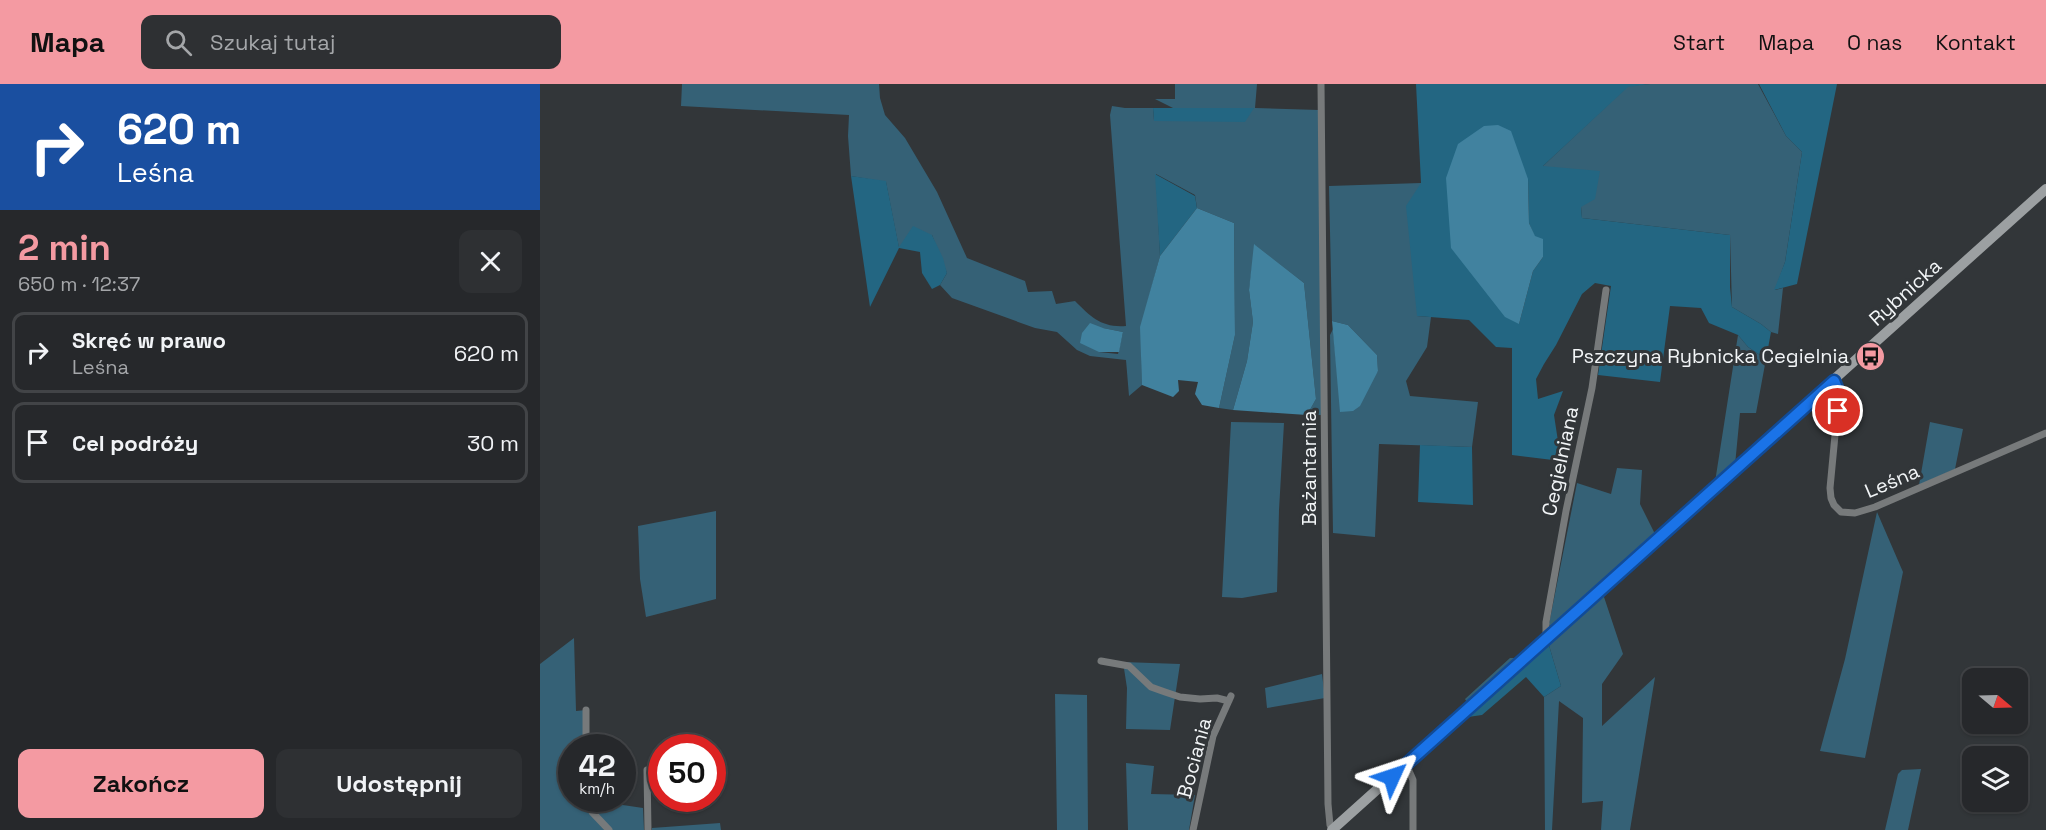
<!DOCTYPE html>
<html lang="pl">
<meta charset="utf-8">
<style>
:root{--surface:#26282b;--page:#2e3033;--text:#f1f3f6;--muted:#a4a6a9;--line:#424447;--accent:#f49aa2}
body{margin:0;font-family:"Space Grotesk",sans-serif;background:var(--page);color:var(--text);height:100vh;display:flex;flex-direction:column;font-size:22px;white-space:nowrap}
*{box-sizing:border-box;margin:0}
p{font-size:20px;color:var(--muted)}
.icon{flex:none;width:33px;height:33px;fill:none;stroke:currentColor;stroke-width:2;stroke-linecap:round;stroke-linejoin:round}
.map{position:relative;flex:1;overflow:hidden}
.panel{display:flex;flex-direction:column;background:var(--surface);width:540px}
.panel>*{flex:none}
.top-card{background:#1a4fa0;color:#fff;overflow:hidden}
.needle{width:39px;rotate:109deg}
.controls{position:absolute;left:1422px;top:584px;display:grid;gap:12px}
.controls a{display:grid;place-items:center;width:66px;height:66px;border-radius:12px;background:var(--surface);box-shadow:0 2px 4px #0004,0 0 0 2px var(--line);font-size:30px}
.speed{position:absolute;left:18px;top:650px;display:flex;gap:12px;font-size:30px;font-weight:700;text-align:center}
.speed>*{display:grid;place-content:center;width:78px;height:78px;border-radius:50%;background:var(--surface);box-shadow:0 2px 4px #0004,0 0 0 2px var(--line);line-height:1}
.speed small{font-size:15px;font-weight:400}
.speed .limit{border:9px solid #d22;background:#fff;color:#111}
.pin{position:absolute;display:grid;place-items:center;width:51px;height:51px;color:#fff;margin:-26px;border:3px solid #fff;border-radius:50%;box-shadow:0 2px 6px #0007}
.me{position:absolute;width:66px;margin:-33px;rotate:48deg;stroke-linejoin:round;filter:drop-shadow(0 0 4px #0008)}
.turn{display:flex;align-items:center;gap:21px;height:126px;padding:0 18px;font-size:27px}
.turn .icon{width:78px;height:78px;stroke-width:2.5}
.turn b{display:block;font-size:42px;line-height:51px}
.round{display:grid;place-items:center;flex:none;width:63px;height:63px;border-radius:12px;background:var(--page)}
.summary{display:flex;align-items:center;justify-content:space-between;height:102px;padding:0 18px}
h1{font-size:36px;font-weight:700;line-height:45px;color:var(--accent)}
.primary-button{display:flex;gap:12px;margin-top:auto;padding:12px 18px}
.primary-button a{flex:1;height:69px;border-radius:12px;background:var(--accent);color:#111;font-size:24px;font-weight:700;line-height:69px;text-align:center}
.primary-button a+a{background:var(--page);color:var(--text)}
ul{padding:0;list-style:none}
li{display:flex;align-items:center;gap:18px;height:81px;margin:0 12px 9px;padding:0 6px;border:3px solid var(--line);border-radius:12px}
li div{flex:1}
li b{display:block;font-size:22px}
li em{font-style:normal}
header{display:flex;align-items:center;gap:36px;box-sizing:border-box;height:84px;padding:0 30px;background:var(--accent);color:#111}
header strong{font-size:28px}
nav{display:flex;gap:33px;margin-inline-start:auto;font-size:21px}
.search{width:420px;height:54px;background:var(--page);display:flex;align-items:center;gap:15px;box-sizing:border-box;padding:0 21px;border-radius:12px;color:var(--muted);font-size:22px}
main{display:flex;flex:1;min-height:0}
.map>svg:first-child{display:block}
</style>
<header>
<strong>Mapa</strong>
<div class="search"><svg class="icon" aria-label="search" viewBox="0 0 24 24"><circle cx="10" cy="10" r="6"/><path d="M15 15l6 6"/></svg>Szukaj tutaj</div>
<nav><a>Start</a><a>Mapa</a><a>O nas</a><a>Kontakt</a></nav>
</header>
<main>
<section class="panel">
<div class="top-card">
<div class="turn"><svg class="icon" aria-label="right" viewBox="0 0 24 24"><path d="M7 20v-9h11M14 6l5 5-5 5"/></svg><div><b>620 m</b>Leśna</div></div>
</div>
<div class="summary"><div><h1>2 min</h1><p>650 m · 12:37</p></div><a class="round"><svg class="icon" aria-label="close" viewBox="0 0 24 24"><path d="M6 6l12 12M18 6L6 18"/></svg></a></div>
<ul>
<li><svg class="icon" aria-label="right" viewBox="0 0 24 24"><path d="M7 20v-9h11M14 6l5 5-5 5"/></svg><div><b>Skręć w prawo</b><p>Leśna</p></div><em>620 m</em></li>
<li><svg class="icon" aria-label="arrive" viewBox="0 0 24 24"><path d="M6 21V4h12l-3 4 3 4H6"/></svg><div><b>Cel podróży</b></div><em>30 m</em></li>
</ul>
<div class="primary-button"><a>Zakończ</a><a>Udostępnij</a></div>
</section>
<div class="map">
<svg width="1506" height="746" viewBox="0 0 1506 746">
<rect width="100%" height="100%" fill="#323639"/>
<path fill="#356176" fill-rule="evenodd" d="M142 0H339L340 14 345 31 365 54 397 108 427 174 485 197 488 208 512 207 516 220 535 217C551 233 562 244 586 242L570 31 572 22 585 24H613L614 36 714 24H633L615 15H635V0H717L715 24 779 26 782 331H767L776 315 764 199 715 161 709 206 713 238 707 277 693 326 679 324 695 251 694 139 657 124 655 111 616 90 620 172 601 243 602 301 589 312 586 276 550 272 537 266 517 248 495 244 412 214 400 201 407 189 392 151 359 164 346 98 311 92 308 52 309 31 141 22ZM563 244 583 248 578 270 559 268Z
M1110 0H1218L1246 52 1262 68 1245 178 1235 206 1243 204 1238 250 1231 248 1221 240 1192 223 1190 151 1042 134 1041 123 1003 82 1088 2Z
M881 99 877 232 891 233 887 263 866 297 870 312 938 318 932 363 839 360 835 453 793 449 790 251 793 245 801 328 838 287 837 271 808 241 792 237 789 102Z
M1198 251 1208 263 1226 275 1216 329H1200L1195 381 1175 398Z
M691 338 744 339 739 426 737 508 702 514 682 513Z
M1390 338 1423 345 1415 385 1379 401Z
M1077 384 1102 386 1100 420 1115 450 1012 544 1009 540 1037 399 1071 410Z
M176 427V515L106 533 100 495 98 442Z
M1337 428 1363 488 1325 674 1280 667 1305 575Z
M1063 510 1083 570 1062 600V642L1115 593 1090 746H1061L1063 717 1042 719 1043 634 1019 617 1012 746H1005L1004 613 1021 602 1008 558Z
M34 554 36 627 46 626 47 663H32V714H49V716L103 724 104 746H0V580Z
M970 574H979L928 620 925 615Z
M583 578 640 580 630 646 586 645 587 604Z
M782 590 785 614 727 624 725 604Z
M515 610 547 611 548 746H517Z
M586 679 614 682 611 710 655 711 649 746H588Z
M1381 685 1368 746H1345L1358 690 1362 686Z
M180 739 181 746H112V744Z"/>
<path fill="#236682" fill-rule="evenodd" d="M876 0H1110L1088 3 1003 82 1060 87 1055 115 1041 123 1042 134 1190 151V203L1192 223 1221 240 1231 248 1226 275 1208 263 1198 251 1169 239 1161 224 1130 222 1120 298 1058 291 1071 202 1055 199 1042 210 1016 261 1004 280 996 295 998 315 1023 307 1014 331 1021 377 972 371V264L956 263 929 236 877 232 866 122 881 99ZM988 95 989 139 1003 173 993 187 979 240Z
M1219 0H1297L1257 200 1234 206 1245 178 1262 68 1246 52Z
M613 24H714L705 38 614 37Z
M615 90 655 112 657 124 620 172Z
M311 92 346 97 359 163 373 142 392 151 403 174 407 189 400 201 392 205 382 189 380 168 359 164 330 223Z
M880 361 932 363 933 421 878 418Z
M1008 558 1021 602 1004 613 986 593 942 631 928 633Z"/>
<path fill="#41829f" d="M958 41 971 47 988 95 989 139 995 152 1003 155V173L993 187 979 240 965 233 911 164 906 94 918 60 944 42Z
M657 124 694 139 695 251 679 324 662 321 655 310 658 298 638 296 639 307 633 313 602 301 600 243 620 172Z
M714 160 764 199 776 315 767 331 693 326 707 277 713 238 709 206Z
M792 237 808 241 837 271 838 287 820 322 813 327 800 328Z
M550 239 563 244 583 248 579 268H559L540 259 542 249Z"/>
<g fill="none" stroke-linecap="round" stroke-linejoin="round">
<path stroke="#777a7b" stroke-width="7" d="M781 0 788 720 790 741 793 745
M1294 297 1299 309 1290 404 1291 414 1294 421 1301 428 1315 429 1335 423 1506 349
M1006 555V538L1026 427 1052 304 1066 206
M561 577 589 582 611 603 625 608 640 613 660 615 677 614 689 617
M46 663V626
M866 680 873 696V746
M107 686 108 746
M45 714 52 728 69 746
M653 746 673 652 691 612"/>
<path stroke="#9ca0a2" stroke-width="10" d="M792 746 1506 105"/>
</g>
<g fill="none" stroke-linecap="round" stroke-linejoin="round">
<defs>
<path id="route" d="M852 693 1294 297 1299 309 1298 327"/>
</defs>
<use href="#route" stroke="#114b97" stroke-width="15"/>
<use href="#route" stroke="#1a73e8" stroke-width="10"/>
</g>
<defs>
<symbol id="bus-disc" viewBox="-11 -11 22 22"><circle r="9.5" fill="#f49aa2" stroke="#323639"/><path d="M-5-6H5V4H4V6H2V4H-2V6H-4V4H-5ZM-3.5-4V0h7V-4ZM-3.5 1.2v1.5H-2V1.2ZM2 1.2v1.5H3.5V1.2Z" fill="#111"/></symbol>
</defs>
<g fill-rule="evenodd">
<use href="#bus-disc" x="1314" y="256" width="33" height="33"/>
</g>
<g text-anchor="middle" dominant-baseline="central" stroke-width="6" stroke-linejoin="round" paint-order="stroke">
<g font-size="20" fill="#f2f5f7" stroke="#323639">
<text transform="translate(1365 208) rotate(-42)">Rybnicka</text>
<text transform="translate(1020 377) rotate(-78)">Cegielniana</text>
<text transform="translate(769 384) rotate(-90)">Bażantarnia</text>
<text transform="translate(1352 397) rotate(-23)">Leśna</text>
<text transform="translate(654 674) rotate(-75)">Bociania</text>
</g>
<g font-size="20" fill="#f2f5f7" stroke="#323639" text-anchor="end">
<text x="1309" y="272">Pszczyna Rybnicka Cegielnia</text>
</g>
</g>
</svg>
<div class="controls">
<a><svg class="needle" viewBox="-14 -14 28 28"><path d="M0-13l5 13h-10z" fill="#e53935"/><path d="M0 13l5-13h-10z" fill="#a4a6a9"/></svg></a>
<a><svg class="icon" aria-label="layers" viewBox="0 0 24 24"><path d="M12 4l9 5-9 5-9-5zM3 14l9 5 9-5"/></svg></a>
</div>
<div class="speed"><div>42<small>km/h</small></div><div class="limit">50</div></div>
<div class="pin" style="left:1298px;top:327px;background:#d93025"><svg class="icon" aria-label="arrive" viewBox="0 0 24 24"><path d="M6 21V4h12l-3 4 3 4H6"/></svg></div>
<svg class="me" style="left:852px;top:693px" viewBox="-20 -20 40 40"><path d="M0-17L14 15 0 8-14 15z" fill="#1a73e8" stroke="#fff" stroke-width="4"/></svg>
</div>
</main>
